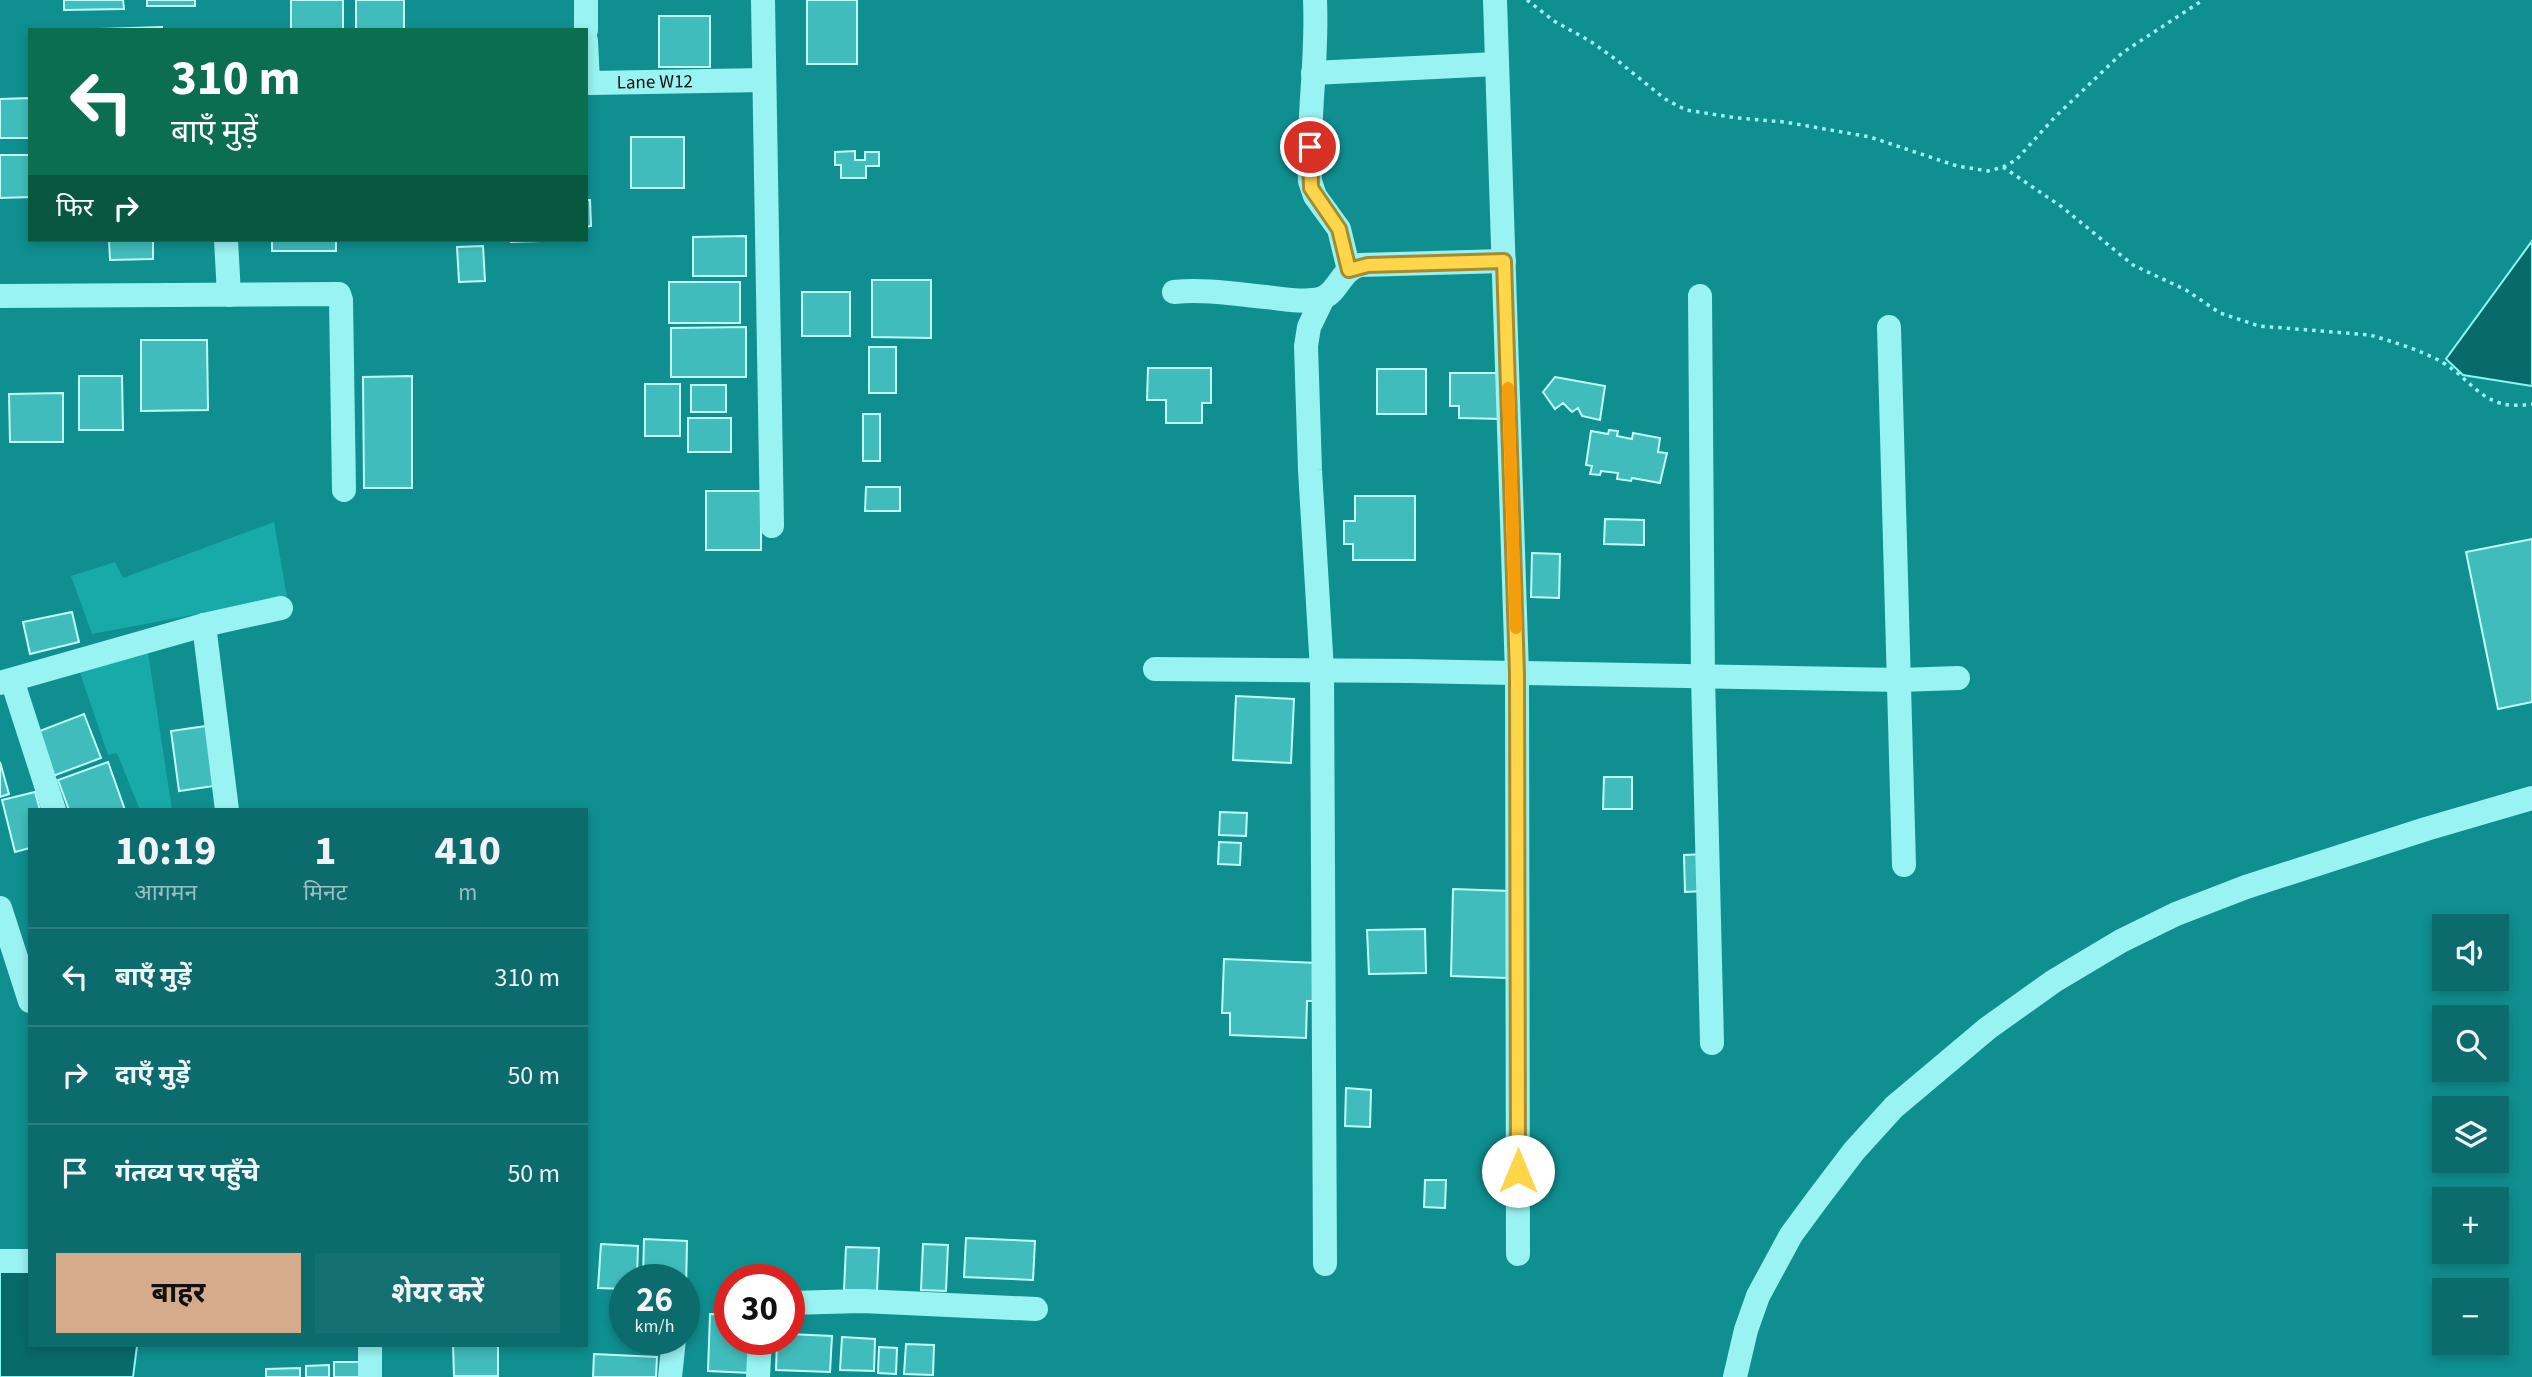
<!DOCTYPE html>
<html lang="hi">
<meta charset="utf-8">
<style>
:root{--surface:#0c6b6c;--page:#157072;--text:#f1f3f6;--muted:#9abfc2;--line:#2c7e7f;--accent:#d6ab8b}
body{margin:0;font-family:"Source Sans 3","Noto Sans Devanagari",sans-serif;background:var(--page);color:var(--text);height:100vh;display:flex;flex-direction:column;font-size:26px;white-space:nowrap}
*{box-sizing:border-box;margin:0}
p{font-size:23px;color:var(--muted)}
.icon{flex:none;width:38px;height:38px;fill:none;stroke:currentColor;stroke-width:2;stroke-linecap:round;stroke-linejoin:round}
.map{position:relative;flex:1;overflow:hidden}
.sheet{position:absolute;left:28px;top:808px;width:560px;height:539px;display:flex;flex-direction:column;background:var(--surface);border-radius:0px;box-shadow:0 4px 10px #0003}
.sheet>*{flex:none}
.guide{position:absolute;left:28px;top:28px;width:560px;height:214px;border-radius:0px;box-shadow:0 4px 10px #0003;background:#0b6e4f;color:#fff;overflow:hidden}
.buttons{position:absolute;left:2432px;top:914px;display:grid;gap:14px}
.buttons a{display:grid;place-items:center;width:77px;height:77px;border-radius:0px;background:var(--surface);box-shadow:0 4px 10px #0003;font-size:35px}
.speed{position:absolute;left:609px;top:1264px;display:flex;gap:14px;font-size:35px;font-weight:700;text-align:center}
.speed>*{display:grid;place-content:center;width:91px;height:91px;border-radius:50%;background:var(--surface);box-shadow:0 4px 10px #0003;line-height:1}
.speed small{font-size:18px;font-weight:400}
.speed .limit{border:10px solid #d22;background:#fff;color:#111}
.pin{position:absolute;display:grid;place-items:center;width:60px;height:60px;color:#fff;margin:-30px;border:4px solid #fff;border-radius:50%;box-shadow:0 2px 7px #0007}
.me{position:absolute;width:77px;margin:-38px;rotate:0deg;stroke-linejoin:round;filter:drop-shadow(0 0 5px #0008)}
.turn{display:flex;align-items:center;gap:24px;height:147px;padding:0 28px;font-size:32px}
.turn .icon{width:91px;height:91px;stroke-width:2.5}
.turn b{display:block;font-size:49px;line-height:60px}
.then{display:flex;align-items:center;height:66px;padding:0 28px;background:#0003;gap:14px;font-size:26px}
.eta{display:flex;justify-content:space-evenly;align-items:center;height:119px;text-align:center}
.eta b{font-size:42px;font-weight:700;line-height:49px}
.primary-button{display:flex;gap:14px;margin-top:auto;padding:14px 28px}
.primary-button a{flex:1;height:80px;border-radius:0px;background:var(--accent);color:#111;font-size:28px;font-weight:700;line-height:80px;text-align:center}
.primary-button a+a{background:var(--page);color:var(--text)}
ul{padding:0;list-style:none}
li{display:flex;align-items:center;gap:21px;height:98px;padding:0 28px;border-top:2px solid var(--line)}
li div{flex:1}
li b{display:block;font-size:26px}
li em{font-style:normal}
.map>svg:first-child{display:block}
</style>
<div class="map">
<svg width="2532" height="1377" viewBox="0 0 2532 1377">
<rect width="100%" height="100%" fill="#108f90"/>
<path fill="#17aaa9" d="M274 522 287 597 92 634 71 576 115 562 123 578Z
M147 646 172 810H140L117 753 108 755 77 664Z"/>
<path fill="#096a6b" stroke="#8bf7f4" stroke-width="2" d="M2532 241V386L2463 375 2446 359Z
M0 1260H30V1346H137L133 1377H0Z"/>
<path fill="#41bcbc" stroke="#c1fefd" stroke-width="2" d="M64 0H123L124 9 64 10Z
M147 0H195V6H147Z
M291 0H343V30H291Z
M356 0H404V30H356Z
M807 0H857V64H807Z
M659 16H710V67H659Z
M162 27V30H100V29Z
M30 98V138H0V99Z
M631 137H684V188H631Z
M855 151V160H865V152H879V166H866V178H841V165H835V152Z
M0 155H30V197L0 198Z
M586 200H590L591 226 586 227Z
M746 236V276H693V237Z
M109 240H153V259L110 260Z
M272 240H336V251H272Z
M511 240H572L511 242Z
M483 246 485 281 459 282 457 247Z
M872 280H931V338L872 337Z
M669 282H740V323H669Z
M802 292H850V336H802Z
M746 327V377H671V328Z
M141 340H207L208 410 141 411Z
M869 347H896V393H869Z
M1148 368H1211V403H1202V423H1166V400H1147Z
M1377 369H1426V414H1377Z
M1450 373H1504L1503 419 1459 418V406H1450Z
M79 376H122L123 430H79Z
M412 376V488H364L363 377Z
M1555 377 1605 386 1600 420 1582 416 1578 408 1572 412 1563 403 1555 409 1543 392Z
M645 384H680V436H645Z
M691 385H726V412H691Z
M63 393V442H10L9 394Z
M863 414H880V461H863Z
M688 418H731V452H688Z
M1609 430 1618 431 1617 436 1632 439 1633 433 1660 438 1658 452 1667 453 1660 483 1632 478 1631 481 1617 479 1618 473 1601 471 1600 475 1590 474 1592 466 1586 465 1591 431 1608 434Z
M866 487H900V511H865Z
M706 491H761V550H706Z
M1355 496H1415V560H1353V544H1344V521H1355Z
M1605 519 1644 520V545L1604 544Z
M2532 539V702L2498 709 2466 552Z
M1532 553 1560 554 1559 598 1531 597Z
M72 612 79 642 30 654 23 622Z
M1236 696 1294 699 1291 763 1233 760Z
M84 714 101 758 53 776 37 732Z
M213 725 221 785 179 791 171 731Z
M0 762 9 794 0 797Z
M108 762 125 810H69L58 780Z
M1604 777H1632V809H1603Z
M35 792 40 810H30V848L15 852 2 800Z
M1220 812 1247 813 1246 836 1219 835Z
M1219 842 1241 843 1240 865 1218 864Z
M1706 854 1707 891 1685 892 1684 855Z
M1453 889 1510 891 1507 978 1451 976Z
M1425 929 1426 973 1369 974 1367 930Z
M1224 959 1318 963 1316 1001H1307L1306 1038 1230 1035V1013H1222Z
M1346 1088 1371 1090 1370 1127 1345 1126Z
M1425 1180H1446L1445 1208 1424 1207Z
M966 1238 1035 1241 1033 1280 964 1277Z
M644 1239 687 1241 686 1291 684 1279H643Z
M601 1244 638 1246 637 1279H625V1289L598 1288Z
M923 1244 948 1245 946 1291 921 1290Z
M846 1247 879 1248 877 1291 844 1290Z
M710 1314 730 1315V1339H753L751 1373 708 1371Z
M789 1334 832 1336 830 1372 776 1370 777 1339H789Z
M842 1337 875 1339 874 1371 840 1370Z
M906 1344 934 1345 933 1375 904 1374Z
M453 1346H498V1376H454Z
M879 1347 897 1348 896 1374 878 1373Z
M594 1354 657 1357 656 1377H593Z
M334 1362H366V1377H334Z
M329 1365V1377H306V1366Z
M300 1368V1377H266V1369Z"/>
<g fill="none" stroke-linecap="round" stroke-linejoin="round">
<path stroke="#99f3f2" stroke-width="3.5" stroke-dasharray="3.5 5" stroke-linecap="butt" d="M1527 0 1554 21 1590 41 1618 61 1665 99 1686 110 1737 118 1785 122 1870 137 1957 166 1988 171 2003 167 2016 160 2054 118 2122 53 2203 0
M2003 167 2062 207 2133 265 2186 290 2220 313 2259 326 2370 335C2394 342 2420 350 2442 362 2476 383 2484 412 2532 404"/>
<g stroke="#99f3f2" stroke-width="24">
<path d="M586 0V30"/>
<path d="M763 0 772 526"/>
<path d="M1315 0C1318 60 1307 121 1310 181L1315 196 1339 229 1349 270"/>
<path d="M1495 0 1517 674 1518 1254"/>
<path id="s1" d="M586 41 588 82 591 83 764 80"/>
<path d="M1313 73 1496 64"/>
<path d="M226 240 229 295"/>
<path d="M1174 292C1205 289 1235 294 1266 297 1283 299 1304 303 1320 299 1338 294 1339 271 1360 265L1504 261"/>
<path d="M0 296 339 294 341 300 344 490"/>
<path d="M1700 296 1703 677 1712 1043"/>
<path d="M1323 298 1309 327 1306 346 1310 470 1322 670 1325 1264"/>
<path d="M1889 327 1904 865"/>
<path d="M204 625 227 810"/>
<path d="M1155 669 1409 671 1900 680 1958 678"/>
<path d="M12 680 54 810"/>
<path d="M0 683 204 625 281 608"/>
<path d="M0 908 30 1001"/>
<path d="M0 1261H30"/>
<path d="M789 1303 862 1301 1036 1309"/>
<path d="M370 1346V1377"/>
<path d="M670 1377 674 1339"/>
<path d="M758 1377 760 1339"/>
<path d="M1735 1377 1746 1330 1758 1296 1791 1235 1816 1201 1854 1151 1894 1107 1988 1028 2054 981 2121 941 2176 914 2246 887 2426 829 2532 798"/>
</g>
</g>
<g fill="none" stroke-linecap="round" stroke-linejoin="round">
<defs>
<path id="route" d="M1310 147 1311 188 1339 229 1349 270 1368 265 1504 261 1517 674 1518 1171"/>
</defs>
<use href="#route" stroke="#a68a30" stroke-width="18"/>
<use href="#route" stroke="#ffd54a" stroke-width="12"/>
<path stroke="#f59e0b" stroke-width="12" d="M1508 388 1516 628"/>
</g>
<g text-anchor="middle" dominant-baseline="central" stroke-width="5" stroke-linejoin="round" paint-order="stroke">
<g font-size="19" fill="#111" stroke="#108f90">
<text stroke="none"><textPath href="#s1" startOffset="108">Lane W12</textPath></text>
</g>
</g>
</svg>
<div class="buttons">
<a><svg class="icon" aria-label="sound" viewBox="0 0 24 24"><path d="M4 9h4l5-4v14l-5-4H4zM17 9q2 3 0 6"/></svg></a>
<a><svg class="icon" aria-label="search" viewBox="0 0 24 24"><circle cx="10" cy="10" r="6"/><path d="M15 15l6 6"/></svg></a>
<a><svg class="icon" aria-label="layers" viewBox="0 0 24 24"><path d="M12 4l9 5-9 5-9-5zM3 14l9 5 9-5"/></svg></a>
<a>+</a>
<a>−</a>
</div>
<div class="speed"><div>26<small>km/h</small></div><div class="limit">30</div></div>
<div class="pin" style="left:1310px;top:147px;background:#d93025"><svg class="icon" aria-label="arrive" viewBox="0 0 24 24"><path d="M6 21V4h12l-3 4 3 4H6"/></svg></div>
<svg class="me" style="left:1518px;top:1171px" viewBox="-20 -20 40 40"><circle r="19" fill="#fff"/><path d="M0-13L10 11 0 6-10 11z" fill="#ffd54a"/></svg>
<div class="guide">
<div class="turn"><svg class="icon" aria-label="left" viewBox="0 0 24 24"><path d="M17 20v-9H6M10 6l-5 5 5 5"/></svg><div><b>310 m</b>बाएँ मुड़ें</div></div>
<div class="then">फिर<svg class="icon" aria-label="right" viewBox="0 0 24 24"><path d="M7 20v-9h11M14 6l5 5-5 5"/></svg></div>
</div>
<section class="sheet">
<div class="eta">
<div><b>10:19</b><p>आगमन</p></div>
<div><b>1</b><p>मिनट</p></div>
<div><b>410</b><p>m</p></div>
</div>
<ul>
<li><svg class="icon" aria-label="left" viewBox="0 0 24 24"><path d="M17 20v-9H6M10 6l-5 5 5 5"/></svg><div><b>बाएँ मुड़ें</b></div><em>310 m</em></li>
<li><svg class="icon" aria-label="right" viewBox="0 0 24 24"><path d="M7 20v-9h11M14 6l5 5-5 5"/></svg><div><b>दाएँ मुड़ें</b></div><em>50 m</em></li>
<li><svg class="icon" aria-label="arrive" viewBox="0 0 24 24"><path d="M6 21V4h12l-3 4 3 4H6"/></svg><div><b>गंतव्य पर पहुँचे</b></div><em>50 m</em></li>
</ul>
<div class="primary-button"><a>बाहर</a><a>शेयर करें</a></div>
</section>
</div>
